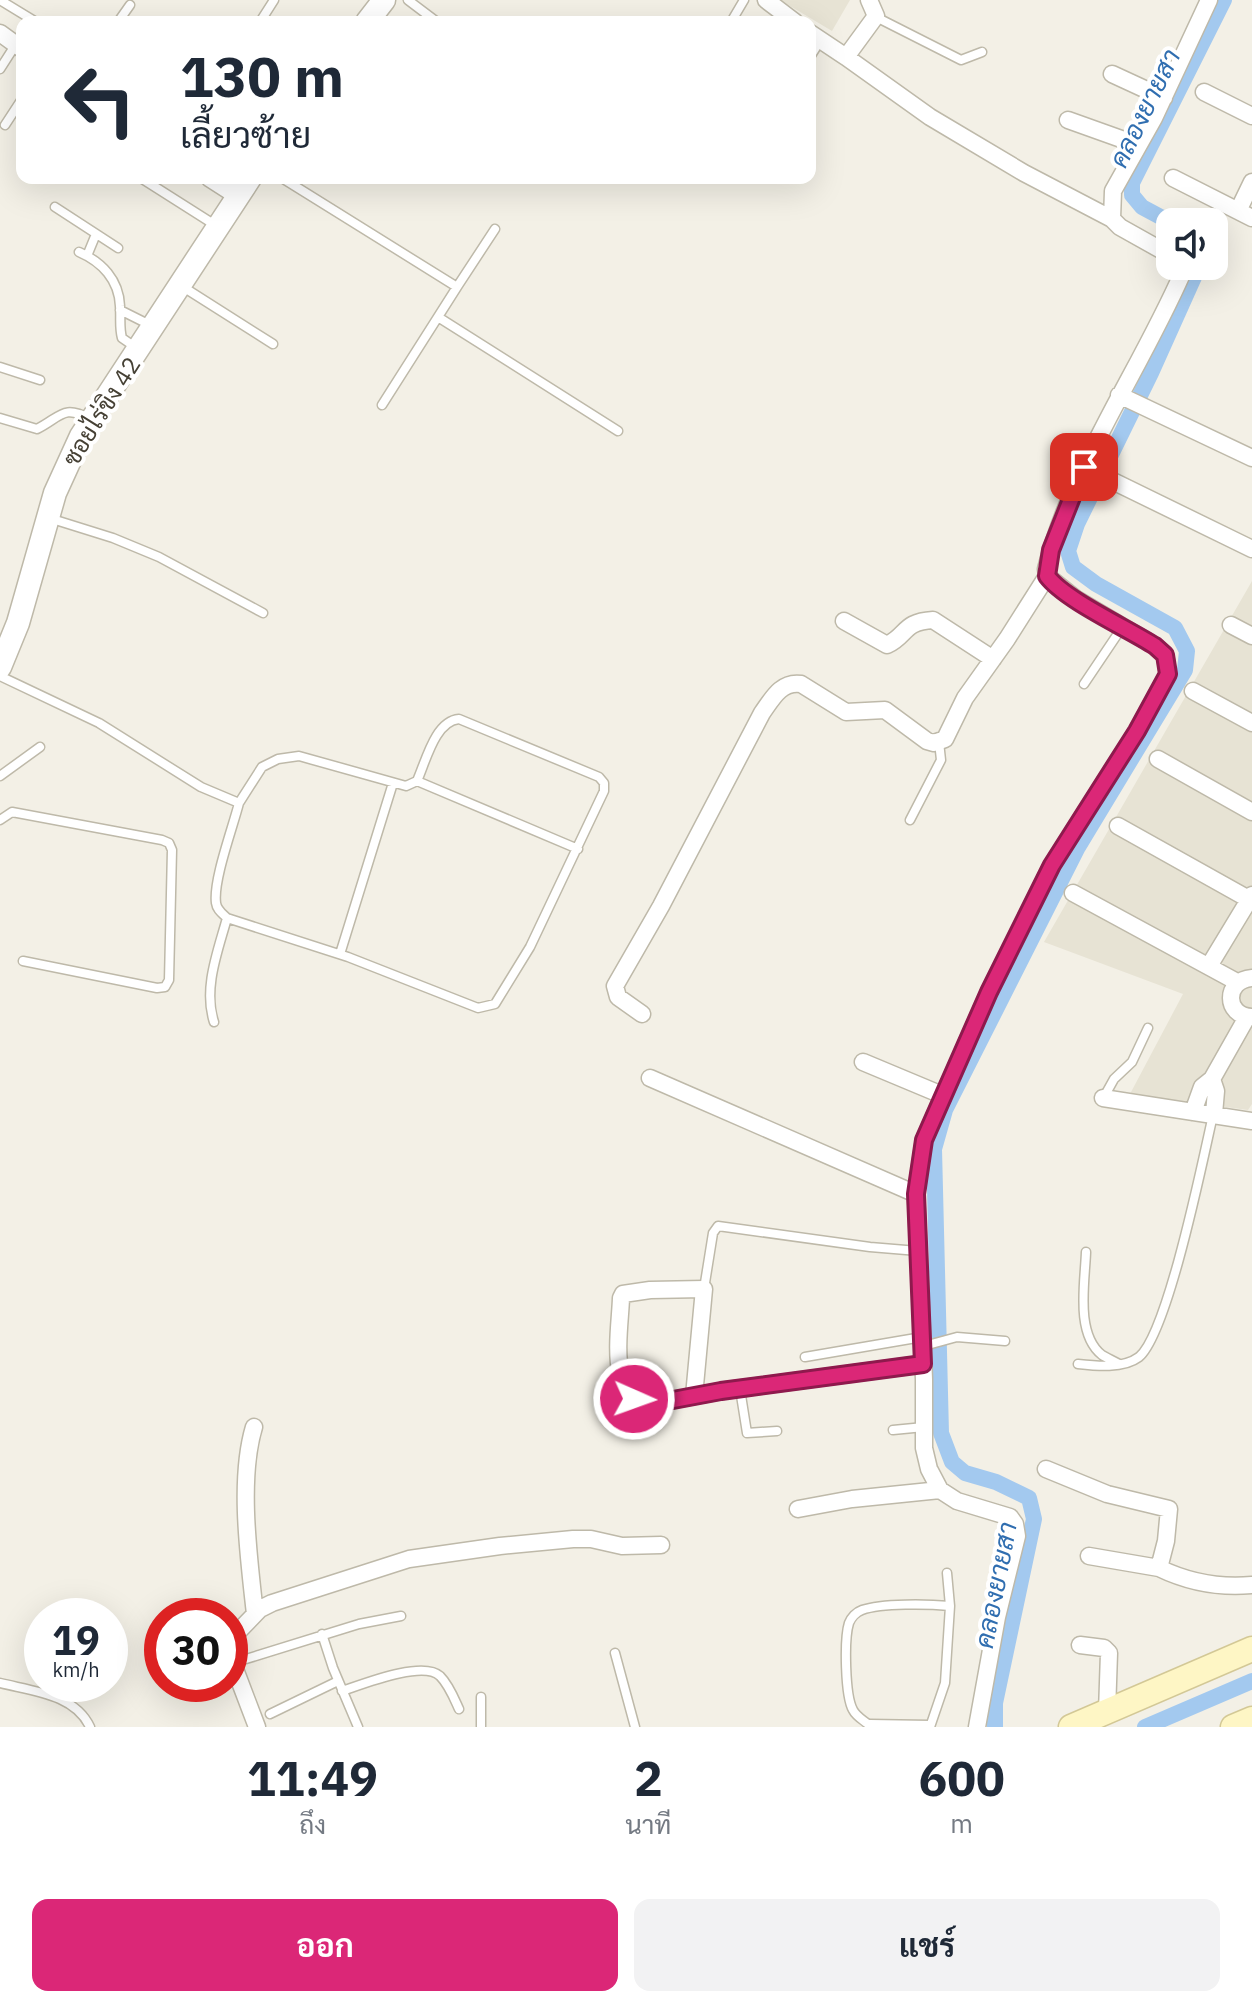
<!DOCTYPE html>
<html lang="th">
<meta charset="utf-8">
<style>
:root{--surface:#fff;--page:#f2f2f3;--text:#1f2937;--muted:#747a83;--accent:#db2777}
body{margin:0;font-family:"IBM Plex Sans",Sarabun,sans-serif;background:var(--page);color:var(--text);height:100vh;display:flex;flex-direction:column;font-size:30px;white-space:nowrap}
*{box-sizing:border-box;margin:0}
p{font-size:26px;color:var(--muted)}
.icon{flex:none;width:44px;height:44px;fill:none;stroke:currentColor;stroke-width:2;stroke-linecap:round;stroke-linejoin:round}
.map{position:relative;height:1727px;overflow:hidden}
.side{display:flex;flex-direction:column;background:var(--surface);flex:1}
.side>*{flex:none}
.top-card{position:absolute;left:16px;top:16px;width:800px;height:168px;border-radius:16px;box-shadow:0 8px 32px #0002;background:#fff;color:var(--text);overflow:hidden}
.tools{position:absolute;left:1156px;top:208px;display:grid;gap:16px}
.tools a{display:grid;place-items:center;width:72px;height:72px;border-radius:16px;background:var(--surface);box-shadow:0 8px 32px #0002;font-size:40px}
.speed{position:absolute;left:24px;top:1598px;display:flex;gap:16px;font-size:40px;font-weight:700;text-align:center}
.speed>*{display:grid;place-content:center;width:104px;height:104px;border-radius:50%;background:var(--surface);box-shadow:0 8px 32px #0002;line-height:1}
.speed small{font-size:20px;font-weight:400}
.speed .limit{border:12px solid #d22;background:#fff;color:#111}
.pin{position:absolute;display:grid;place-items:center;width:68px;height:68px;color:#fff;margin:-34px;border-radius:16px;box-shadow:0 4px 12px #0006}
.me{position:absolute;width:88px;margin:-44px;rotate:92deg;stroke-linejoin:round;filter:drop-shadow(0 0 6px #0008)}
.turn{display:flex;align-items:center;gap:28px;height:168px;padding:0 32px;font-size:36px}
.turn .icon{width:104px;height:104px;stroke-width:2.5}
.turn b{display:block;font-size:56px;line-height:68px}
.eta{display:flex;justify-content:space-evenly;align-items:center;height:136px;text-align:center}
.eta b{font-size:48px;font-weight:700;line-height:56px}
.primary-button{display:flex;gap:16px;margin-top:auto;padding:16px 32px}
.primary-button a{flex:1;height:92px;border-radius:16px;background:var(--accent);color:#fff;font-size:32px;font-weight:700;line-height:92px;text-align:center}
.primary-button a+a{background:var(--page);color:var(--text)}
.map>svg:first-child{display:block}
</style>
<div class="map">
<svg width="1252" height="1727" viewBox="0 0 1252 1727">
<rect width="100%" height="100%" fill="#f3f0e6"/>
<path fill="#e7e3d4" d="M780 0H850L832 31Z
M1252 581V1104L1248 1110 1130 1094 1183 994 1044 942Z"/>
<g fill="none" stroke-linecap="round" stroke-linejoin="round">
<path stroke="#a3c9ef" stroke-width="16" d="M1170 222 1142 207 1132 195V183L1224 0
M995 1727V1703L1034 1519 1029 1498 996 1482 965 1473 952 1462 941 1433 934 1149 945 1110 1078 847 1185 670 1187 651 1175 628 1096 584 1073 567 1068 551 1077 524 1151 373 1199 266
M1145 1727 1252 1681"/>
<defs>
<path id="service" d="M0 0 36 22
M408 0 437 22
M876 17 961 60 982 52
M118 22 130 5
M260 22 274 0
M731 22 744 0
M810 57 820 41
M0 69 16 44
M5 125 22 99
M141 178 215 225
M282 178 457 287 495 229
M55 207 118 248
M79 252C102 262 119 280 120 306 121 317 119 327 122 338L138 349
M87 256 96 234
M180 285 273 344
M120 310 152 326
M438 317 618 431
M0 367 40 380
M382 405 457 287
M0 418 37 429C61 417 63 404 90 419
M49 518 113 538 159 557 263 613
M0 676 99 723 201 787 239 803 262 767 278 759 299 756 406 786 417 781C426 761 435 721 459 719L599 777 604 783V791L530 947 495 1004 478 1008 348 957 227 918C222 913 217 910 216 903 213 880 233 827 239 803
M1084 684 1123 626
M0 776 40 747
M417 781 578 849
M0 820 12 812 162 840 169 843 172 850 169 980 165 987 157 988 23 961
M910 820 941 760 939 742
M340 954 393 783
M214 1022C203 988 218 951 227 918
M1104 1097 1114 1079 1132 1062 1148 1028
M1086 1252C1085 1282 1075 1334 1102 1355 1107 1358 1114 1361 1119 1364
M704 1289 713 1233 718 1226 870 1247 918 1251
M924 1346 957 1337 1005 1341
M805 1357 922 1337
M1078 1364C1096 1366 1123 1369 1139 1357 1168 1333 1203 1159 1213 1115
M740 1389 747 1433 777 1431
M893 1430 924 1427
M947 1573 950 1606
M322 1634 333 1668 358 1727
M615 1653 635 1727
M246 1659 359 1624 401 1616
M0 1683C32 1691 75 1694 90 1727
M342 1691C363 1684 423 1660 440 1676 449 1685 454 1698 459 1709
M481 1697V1727
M270 1714 338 1681
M870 1724 930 1725
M871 1727C866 1721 857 1718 853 1710 845 1696 844 1639 849 1623 851 1618 856 1612 862 1610 882 1603 928 1604 950 1606L945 1683 930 1727"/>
<path id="minor" d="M766 0 795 22
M0 33 22 49
M810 33 846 57 876 16 869 0
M846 57 930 117 1024 173 1112 219
M1112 74 1164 98
M1204 92 1252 116
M1068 120 1138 145
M209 178 237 196
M1173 178 1252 218
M1238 211 1252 182
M1170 255 1120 227 1112 219 1113 191 1154 118 1209 0
M1119 395 1252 458
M1084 467 1252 549
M844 621 887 645C908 635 902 622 933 620L993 659
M1231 625 1252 636
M1193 691 1252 723
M1158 759 1252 812
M1118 826 1252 901
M1073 893 1237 982
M1209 966 1252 895
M1252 978C1224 980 1224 1016 1252 1017
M642 1014 618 997 615 986 661 906 762 713C772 699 781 681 801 684L846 712 885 710 927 741 934 743 945 739 965 698 1007 639 1047 576
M863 1062 942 1095
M650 1078 916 1194
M1212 1079 1216 1091 1214 1114
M1103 1098 1252 1121
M1193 1112 1202 1087 1212 1079 1247 1017
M694 1396 704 1289 650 1290 623 1294 621 1298C620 1332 605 1407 657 1403L721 1391 923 1364
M254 1427C238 1480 249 1559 255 1614
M1046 1469 1107 1494 1169 1509 1166 1541 1159 1568C1188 1582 1220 1588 1252 1585
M798 1509 852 1499 940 1490
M1089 1556 1159 1568
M230 1640 260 1609 272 1603 409 1559 500 1546 573 1539H591L622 1546 661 1545
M1080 1645 1104 1648 1109 1653 1107 1712
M230 1656 257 1727
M977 1727 997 1617 1017 1536 1015 1524 1010 1517 957 1501 940 1490 929 1469 924 1448V1379L916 1194 924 1140 989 992 1052 865 1137 731 1168 674 1165 655 1155 646 1076 599 1047 576 1046 569C1073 463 1139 372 1182 274L1181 266"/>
<path id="tertiary" d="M367 22 384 0
M0 667 18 623 55 493 81 436 250 178"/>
<path id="secondary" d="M1071 1727 1252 1649
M1233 1727 1252 1719"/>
</defs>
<use href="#service" stroke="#beb9a9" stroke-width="11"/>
<use href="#minor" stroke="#beb9a9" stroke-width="19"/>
<use href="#tertiary" stroke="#beb9a9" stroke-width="25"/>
<use href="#secondary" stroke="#d3c896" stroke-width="27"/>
<use href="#service" stroke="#fff" stroke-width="8"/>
<use href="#minor" stroke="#fff" stroke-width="16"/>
<use href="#tertiary" stroke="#fff" stroke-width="22"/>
<use href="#secondary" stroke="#fef6c5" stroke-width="24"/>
</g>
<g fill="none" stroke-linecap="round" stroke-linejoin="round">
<defs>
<path id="route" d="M634 1399 649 1403H657L721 1391 923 1364 916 1194 924 1140 989 992 1052 865 1137 731 1168 674 1165 655 1155 646C1127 628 1065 600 1047 576L1051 550 1084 467"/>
</defs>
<use href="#route" stroke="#8e194d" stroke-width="20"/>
<use href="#route" stroke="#db2777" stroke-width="14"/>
</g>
<g text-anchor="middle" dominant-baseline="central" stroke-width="8" stroke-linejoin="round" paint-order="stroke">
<g font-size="24" fill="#464135" stroke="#fff">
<text transform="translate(101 411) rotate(-58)">ซอยไร่ขิง 42</text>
</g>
<g font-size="26" font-style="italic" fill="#306eb0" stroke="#fff">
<text transform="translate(1144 108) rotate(-64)">คลองยายสา</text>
<text transform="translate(995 1585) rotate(-79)">คลองยายสา</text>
</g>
</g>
</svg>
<div class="tools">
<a><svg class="icon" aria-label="sound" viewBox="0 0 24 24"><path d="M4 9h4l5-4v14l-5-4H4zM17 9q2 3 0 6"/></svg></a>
</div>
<div class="speed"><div>19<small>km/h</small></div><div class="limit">30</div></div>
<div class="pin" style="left:1084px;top:467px;background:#d93025"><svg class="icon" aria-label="arrive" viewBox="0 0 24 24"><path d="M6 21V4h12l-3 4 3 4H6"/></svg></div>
<svg class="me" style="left:634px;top:1399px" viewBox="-20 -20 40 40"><circle r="17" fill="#db2777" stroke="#fff" stroke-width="3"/><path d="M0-11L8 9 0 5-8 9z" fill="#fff"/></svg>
<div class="top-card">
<div class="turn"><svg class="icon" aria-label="left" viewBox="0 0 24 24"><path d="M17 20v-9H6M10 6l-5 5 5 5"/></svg><div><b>130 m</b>เลี้ยวซ้าย</div></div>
</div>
</div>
<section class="side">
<div class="eta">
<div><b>11:49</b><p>ถึง</p></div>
<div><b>2</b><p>นาที</p></div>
<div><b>600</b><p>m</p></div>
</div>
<div class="primary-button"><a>ออก</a><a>แชร์</a></div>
</section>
